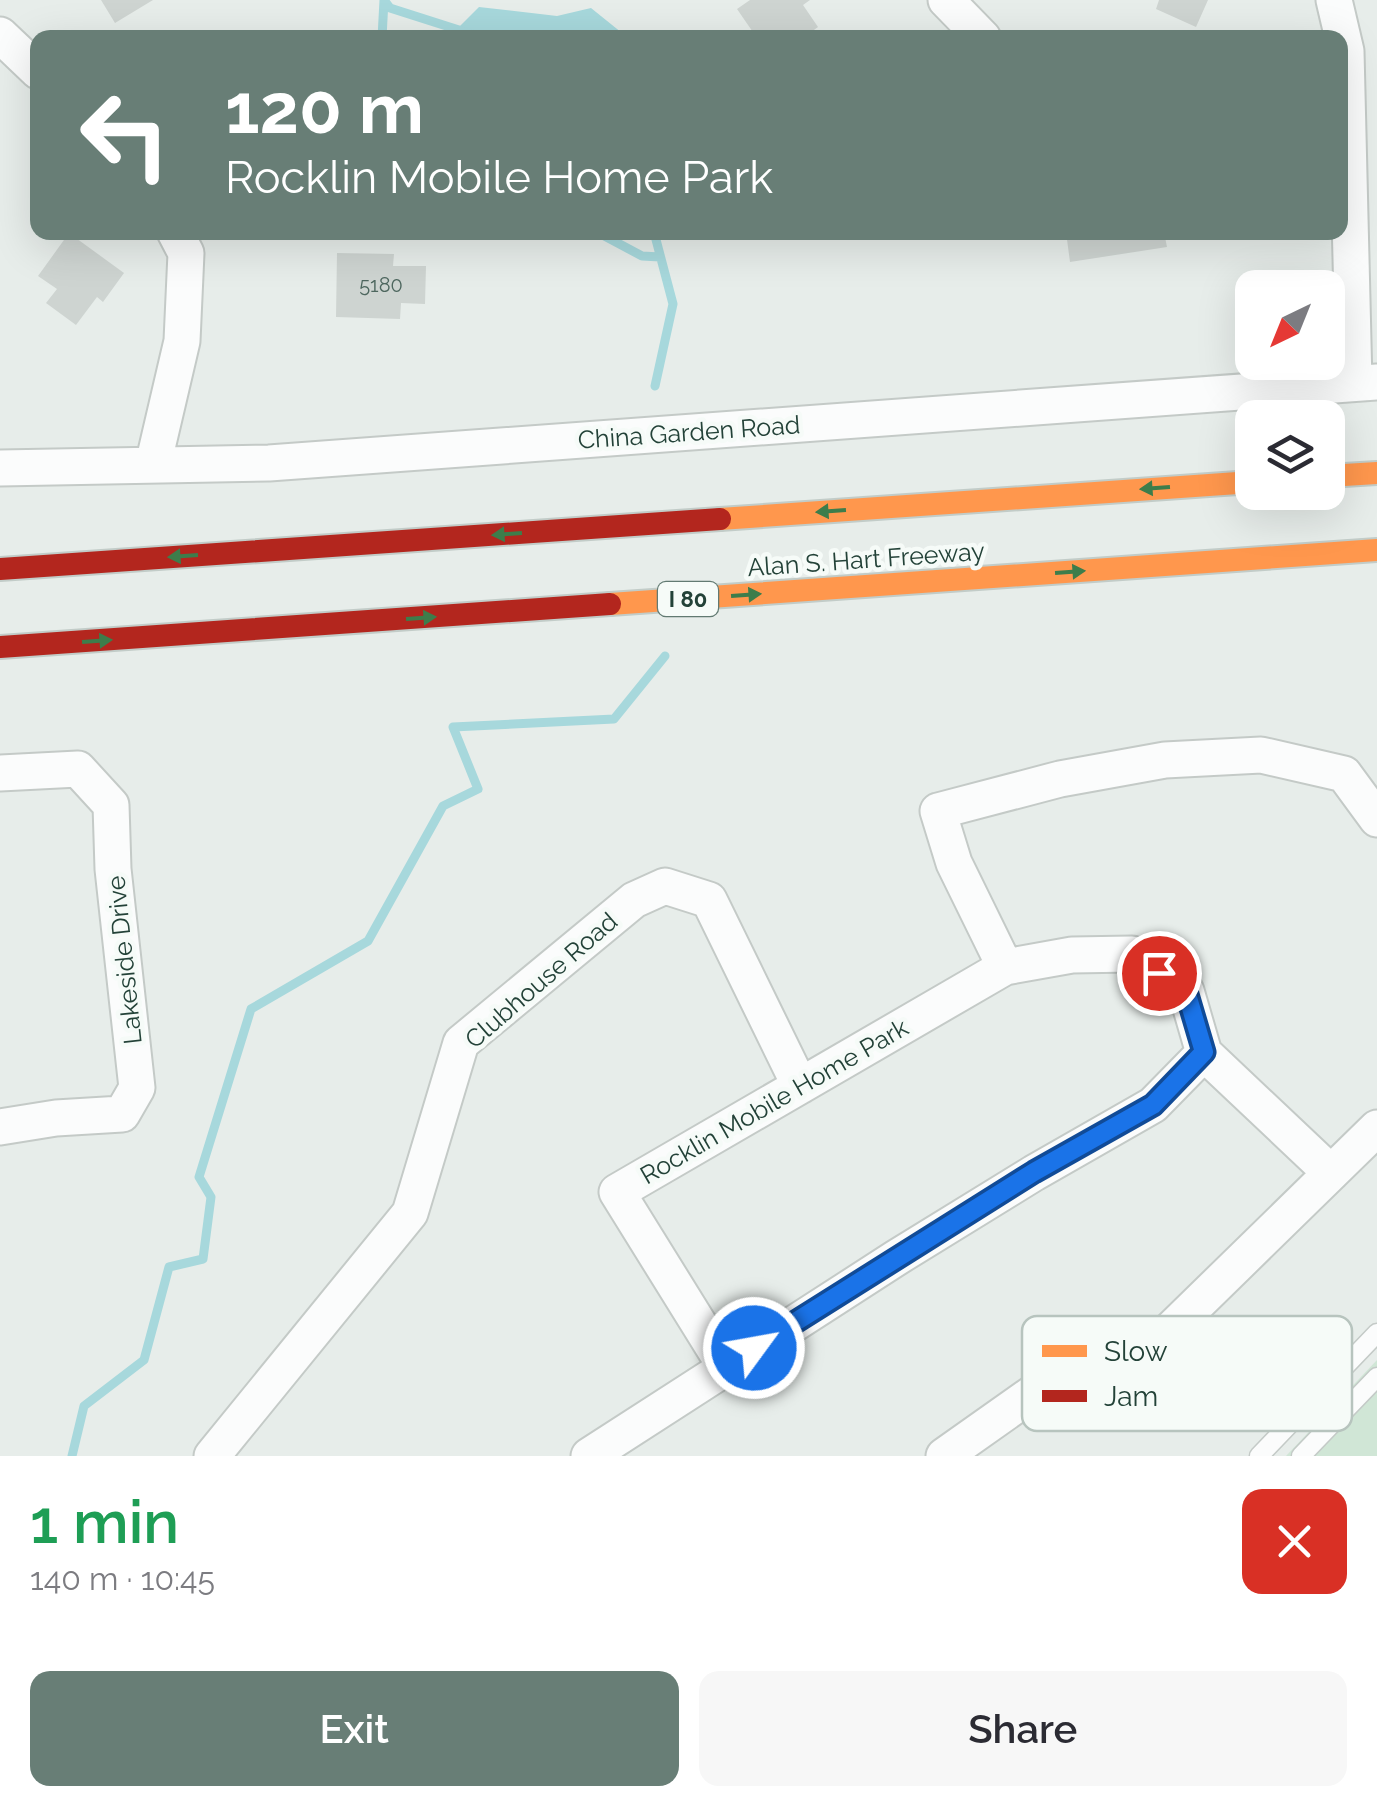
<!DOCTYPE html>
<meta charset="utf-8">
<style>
:root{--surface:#fff;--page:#f7f7f7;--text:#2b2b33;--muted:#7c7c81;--accent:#687e76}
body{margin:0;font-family:Raleway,sans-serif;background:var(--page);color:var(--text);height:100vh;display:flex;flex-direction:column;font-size:38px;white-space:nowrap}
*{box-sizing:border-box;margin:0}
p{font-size:32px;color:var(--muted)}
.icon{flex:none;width:55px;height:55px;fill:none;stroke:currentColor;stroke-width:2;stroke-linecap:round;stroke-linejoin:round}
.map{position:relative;height:1456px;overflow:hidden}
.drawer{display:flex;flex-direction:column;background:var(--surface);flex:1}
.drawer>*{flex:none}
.banner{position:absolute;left:30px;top:30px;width:1318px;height:210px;border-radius:20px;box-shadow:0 10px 40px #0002;background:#687e76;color:#fff;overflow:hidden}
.needle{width:65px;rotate:223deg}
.controls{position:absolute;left:1235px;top:270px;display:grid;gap:20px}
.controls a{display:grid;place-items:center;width:110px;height:110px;border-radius:20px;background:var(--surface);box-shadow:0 10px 40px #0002;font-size:50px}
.pin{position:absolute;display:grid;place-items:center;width:85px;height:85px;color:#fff;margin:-42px;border:5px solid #fff;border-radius:50%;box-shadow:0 2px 10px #0007}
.me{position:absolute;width:110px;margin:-55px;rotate:58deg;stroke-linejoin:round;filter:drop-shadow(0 0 8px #0008)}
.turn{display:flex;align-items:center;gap:35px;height:210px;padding:0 30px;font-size:45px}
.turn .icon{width:130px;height:130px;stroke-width:2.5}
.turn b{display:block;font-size:70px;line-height:85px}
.round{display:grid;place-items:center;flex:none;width:105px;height:105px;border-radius:20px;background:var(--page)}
.head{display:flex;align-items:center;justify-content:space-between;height:170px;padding:0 30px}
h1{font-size:60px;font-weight:600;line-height:75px;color:#1e9e55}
.action{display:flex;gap:20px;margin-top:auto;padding:20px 30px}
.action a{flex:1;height:115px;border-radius:20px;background:var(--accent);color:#fff;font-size:40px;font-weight:600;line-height:115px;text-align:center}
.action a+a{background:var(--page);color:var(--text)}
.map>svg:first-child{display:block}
</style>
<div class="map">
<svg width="1377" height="1456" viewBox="0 0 1377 1456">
<rect width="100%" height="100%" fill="#e7edea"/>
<path fill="#d0e6d6" d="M1377 1360V1456H1286Z"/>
<path fill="#a7d8dc" d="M479 7 557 16 591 8 627 37H449Z"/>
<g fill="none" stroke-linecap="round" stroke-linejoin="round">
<path stroke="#a7d8dc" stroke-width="9" d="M384 0 390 8 484 38
M382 38 384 0
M597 232 642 256 660 257
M654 232 673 304 655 386
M72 1456 84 1406 144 1360 169 1267 203 1259 211 1197 199 1177 251 1009 368 941 443 806 478 789 453 727 614 719 665 656"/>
</g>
<path fill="#ced4d1" d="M101 0H153L115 23Z
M750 0H810L803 5 818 27 803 38H757L737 9Z
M1159 0H1208L1196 27 1156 9Z
M1066 232H1164L1167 247 1070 262Z
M69 233 124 273 103 302 97 297 76 325 46 303 57 289 38 276Z
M337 253 394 254 393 266H426L425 304 401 303 400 319 336 317Z"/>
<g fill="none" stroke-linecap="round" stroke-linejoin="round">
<defs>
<path id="lane" d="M1259 1456 1377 1333
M1301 1456 1377 1377"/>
<path id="street" d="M946 0 983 38
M1334 0 1346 51 1354 383
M0 35 38 71
M153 465 182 341 186 253 175 232
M0 468 269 463 1377 382
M0 773 78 769 111 805 113 869 137 1088 122 1114 56 1118 0 1127
M1005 967 954 863 938 811 1060 779 1165 760 1261 755 1344 774 1377 819
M1204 1053 1331 1173
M212 1456 410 1213 461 1043 634 900 665 886 709 900 800 1086
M589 1456 896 1258 1034 1173 1153 1105 1204 1053 1186 991 1132 954 1072 955 1005 967 617 1192 725 1366
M944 1456 1053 1379 1154 1346 1377 1128"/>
<path id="slow" d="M1328 476 1377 473
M720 519 1252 482
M610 604 1377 550"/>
<path id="jam" d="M0 569 720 519
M0 647 610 604"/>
</defs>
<use href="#lane" stroke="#c4cac7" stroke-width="21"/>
<use href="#street" stroke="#c4cac7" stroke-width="39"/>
<use href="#slow" stroke="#c2ccc8" stroke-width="26"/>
<use href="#jam" stroke="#c2ccc8" stroke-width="26"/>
<use href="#lane" stroke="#fbfcfc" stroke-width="18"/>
<use href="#street" stroke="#fbfcfc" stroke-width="35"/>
<use href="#slow" stroke="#ff974d" stroke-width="22"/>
<use href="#jam" stroke="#b3261e" stroke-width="22"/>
</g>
<defs><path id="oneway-solid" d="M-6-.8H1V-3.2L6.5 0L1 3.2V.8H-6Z" transform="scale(2.5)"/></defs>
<g fill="#3d7d4b">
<use href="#oneway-solid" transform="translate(1155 488) rotate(176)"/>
<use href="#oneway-solid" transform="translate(831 511) rotate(176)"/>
<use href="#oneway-solid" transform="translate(507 534) rotate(176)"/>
<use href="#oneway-solid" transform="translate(183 556) rotate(176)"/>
<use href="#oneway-solid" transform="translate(1070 572) rotate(-4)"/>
<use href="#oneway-solid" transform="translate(746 595) rotate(-4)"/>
<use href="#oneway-solid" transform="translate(421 618) rotate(-4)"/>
<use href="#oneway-solid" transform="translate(97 641) rotate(-4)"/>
</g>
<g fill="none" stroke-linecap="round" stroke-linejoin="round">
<defs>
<path id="route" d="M754 1348 1034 1172 1153 1105 1204 1052 1186 991 1159 973"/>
</defs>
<use href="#route" stroke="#114b97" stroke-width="25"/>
<use href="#route" stroke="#1a73e8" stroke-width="18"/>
</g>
<g text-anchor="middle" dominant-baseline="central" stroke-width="9" stroke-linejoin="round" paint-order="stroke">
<g font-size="20" fill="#4e675f">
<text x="381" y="285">5180</text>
</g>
<rect fill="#f6fbf8" stroke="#627a72" stroke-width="2.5" x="658" y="582" width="60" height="34" rx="8"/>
<g font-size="22" font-weight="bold" fill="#234238">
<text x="688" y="599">I 80</text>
</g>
<g font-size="25" fill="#234238" stroke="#f6fbf8">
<text transform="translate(689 432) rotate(-4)">China Garden Road</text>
<text transform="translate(866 559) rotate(-4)">Alan S. Hart Freeway</text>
<text transform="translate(124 960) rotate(-96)">Lakeside Drive</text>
<text transform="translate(541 980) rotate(-41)">Clubhouse Road</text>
<text transform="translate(774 1101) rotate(-30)">Rocklin Mobile Home Park</text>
</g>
</g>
<rect x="1022" y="1316" width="330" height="115" rx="15" fill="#f6fbf8" stroke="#b7c4be" stroke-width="2.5"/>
<rect x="1042" y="1345" width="45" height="12" fill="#ff974d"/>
<rect x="1042" y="1390" width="45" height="12" fill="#b3261e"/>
<g font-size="28" fill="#234238">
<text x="1104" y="1361">Slow</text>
<text x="1104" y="1406">Jam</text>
</g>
</svg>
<div class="controls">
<a><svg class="needle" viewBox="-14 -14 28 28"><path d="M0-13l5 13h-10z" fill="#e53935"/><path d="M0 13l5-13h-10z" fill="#7c7c81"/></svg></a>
<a><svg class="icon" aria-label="layers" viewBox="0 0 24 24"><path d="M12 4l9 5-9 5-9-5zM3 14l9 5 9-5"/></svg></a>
</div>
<div class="pin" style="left:1159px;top:973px;background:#d93025"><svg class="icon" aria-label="arrive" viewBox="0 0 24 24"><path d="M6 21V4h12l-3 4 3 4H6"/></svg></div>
<svg class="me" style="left:754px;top:1348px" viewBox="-20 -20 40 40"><circle r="17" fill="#1a73e8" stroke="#fff" stroke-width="3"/><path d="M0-11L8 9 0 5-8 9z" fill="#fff"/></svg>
<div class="banner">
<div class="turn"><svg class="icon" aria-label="left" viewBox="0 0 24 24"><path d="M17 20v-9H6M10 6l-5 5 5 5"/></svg><div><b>120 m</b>Rocklin Mobile Home Park</div></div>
</div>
</div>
<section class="drawer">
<div class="head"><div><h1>1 min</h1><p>140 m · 10:45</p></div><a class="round" style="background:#d93025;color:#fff"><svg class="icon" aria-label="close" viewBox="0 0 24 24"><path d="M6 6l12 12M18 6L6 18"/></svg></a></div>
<div class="action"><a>Exit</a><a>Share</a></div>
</section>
